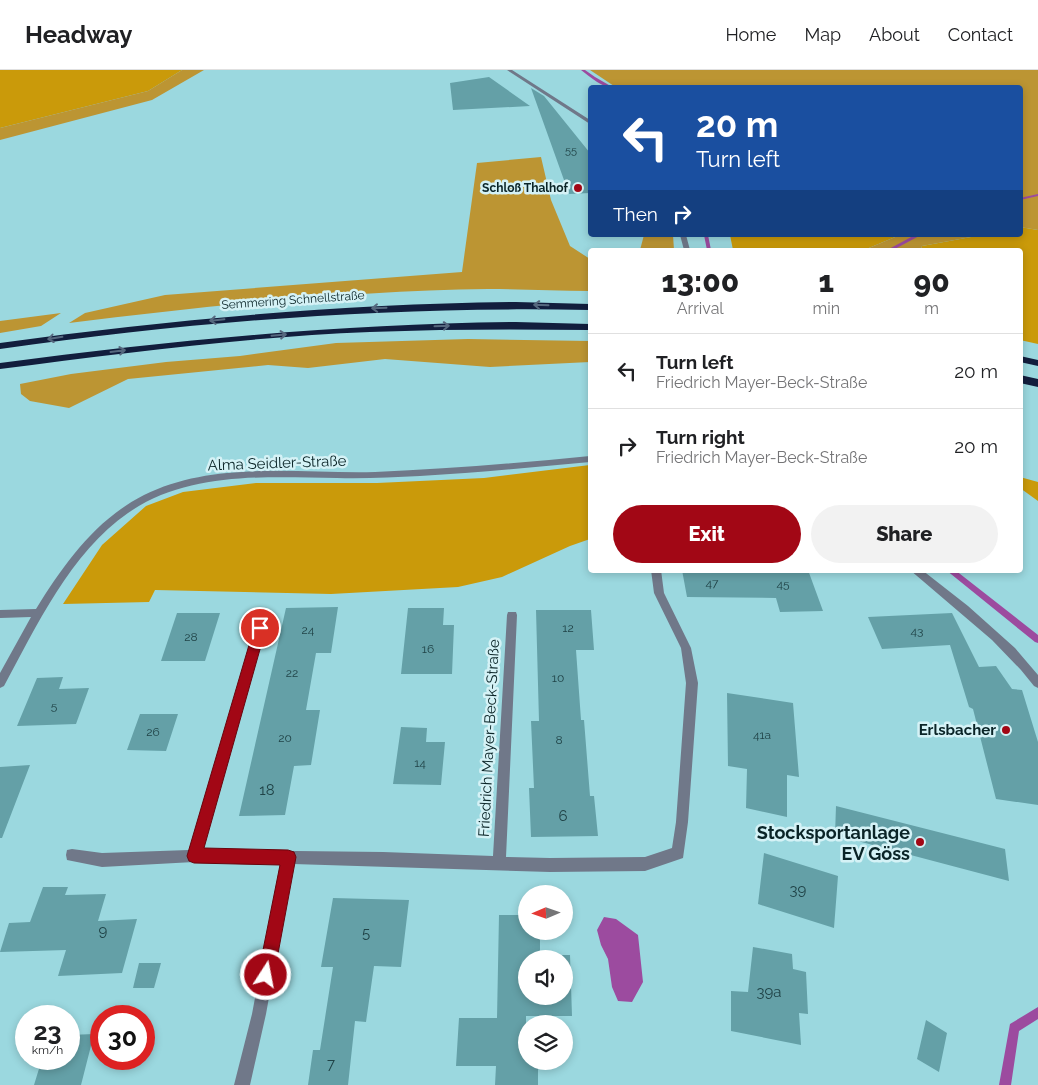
<!DOCTYPE html>
<meta charset="utf-8">
<style>
:root{--surface:#fff;--page:#f2f2f2;--text:#202124;--muted:#757577;--line:#e0e0e0;--accent:#a20715}
body{margin:0;font-family:Raleway,sans-serif;background:var(--page);color:var(--text);height:100vh;display:flex;flex-direction:column;font-size:19px;white-space:nowrap}
*{box-sizing:border-box;margin:0}
p{font-size:16px;color:var(--muted)}
.icon{flex:none;width:28px;height:28px;fill:none;stroke:currentColor;stroke-width:2;stroke-linecap:round;stroke-linejoin:round}
.map{position:relative;flex:1;overflow:hidden}
.panel{position:absolute;left:588px;top:178px;width:435px;height:325px;display:flex;flex-direction:column;background:var(--surface);border-radius:5px;box-shadow:0 2px 8px #0003}
.panel>*{flex:none}
.guide{position:absolute;left:588px;top:15px;width:435px;height:152px;border-radius:5px;box-shadow:0 2px 8px #0003;background:#1a4fa0;color:#fff;overflow:hidden}
.needle{width:32px;rotate:268deg}
.tools{position:absolute;left:518px;top:815px;display:grid;gap:10px}
.tools a{display:grid;place-items:center;width:55px;height:55px;border-radius:50%;background:var(--surface);box-shadow:0 2px 8px #0003;font-size:25px}
.speed{position:absolute;left:15px;top:935px;display:flex;gap:10px;font-size:25px;font-weight:700;text-align:center}
.speed>*{display:grid;place-content:center;width:65px;height:65px;border-radius:50%;background:var(--surface);box-shadow:0 2px 8px #0003;line-height:1}
.speed small{font-size:12px;font-weight:400}
.speed .limit{border:8px solid #d22;background:#fff;color:#111}
.pin{position:absolute;display:grid;place-items:center;width:42px;height:42px;color:#fff;margin:-21px;border:2px solid #fff;border-radius:50%;box-shadow:0 1px 5px #0007}
.me{position:absolute;width:55px;margin:-28px;rotate:11deg;stroke-linejoin:round;filter:drop-shadow(0 0 4px #0008)}
.turn{display:flex;align-items:center;gap:18px;height:105px;padding:0 25px;font-size:22px}
.turn .icon{width:65px;height:65px;stroke-width:2.5}
.turn b{display:block;font-size:35px;line-height:42px}
.then{display:flex;align-items:center;height:48px;padding:0 25px;background:#0003;gap:10px;font-size:19px}
.eta{display:flex;justify-content:space-evenly;align-items:center;height:85px;text-align:center}
.eta b{font-size:30px;font-weight:800;line-height:35px}
.primary-button{display:flex;gap:10px;margin-top:auto;padding:10px 25px}
.primary-button a{flex:1;height:58px;border-radius:30px;background:var(--accent);color:#fff;font-size:20px;font-weight:800;line-height:58px;text-align:center}
.primary-button a+a{background:var(--page);color:var(--text)}
ul{padding:0;list-style:none}
li{display:flex;align-items:center;gap:15px;height:75px;padding:0 25px;border-top:1px solid var(--line)}
li div{flex:1}
li b{display:block;font-size:19px}
li em{font-style:normal}
header{display:flex;align-items:center;gap:30px;box-sizing:border-box;height:70px;padding:0 25px;background:var(--surface);border-bottom:1px solid var(--line)}
header strong{font-size:24px}
nav{display:flex;gap:28px;margin-inline-start:auto;font-size:18px}
.map>svg:first-child{display:block}
</style>
<header>
<strong>Headway</strong>
<nav><a>Home</a><a>Map</a><a>About</a><a>Contact</a></nav>
</header>
<div class="map">
<svg width="1038" height="1015" viewBox="0 0 1038 1015">
<rect width="100%" height="100%" fill="#9bd8df"/>
<path fill="#ca9a0a" d="M0 0H182L148 21 0 58Z
M1020 157 1038 160V274L1020 270V180H921L922 176 982 165H1020Z
M730 165H900L864 180H733Z
M590 395V469L570 476 502 507 458 517 331 524 155 520 149 532 63 534 102 475 146 436 183 422 256 413H377L484 408Z
M1020 407 1038 412V431L1020 418Z"/>
<path fill="#bc9533" d="M182 0H204L152 30 0 70V58L148 21Z
M590 0H1038V160L1020 157V18H617Z
M541 87 551 130 570 176 590 189V221C556 221 522 219 488 219 347 221 208 236 69 253L85 243 165 225 462 202 477 93Z
M644 165H673L674 180H640Z
M900 165H982L922 176 921 180H864Z
M61 243 41 256 0 263V251Z
M468 269 590 271V292L490 297 385 289 308 298 268 295 128 309 69 338 30 331 21 324 20 314 71 304 166 292 240 286 336 273Z"/>
<path fill="#9c4b9f" d="M604 847 616 849 638 865 643 912 632 932 618 931 612 917 608 889 601 875 597 860Z"/>
<g fill="none" stroke-linecap="round" stroke-linejoin="round">
<path fill="#9c4b9f" fill-rule="evenodd" d="M581 0H585L595 7 614 18C603 18 590 7 581 0Z
M1038 124V126L1020 130V128Z
M704 165H708L711 180H707Z
M915 165H921L893 180H887Z
M946 500H955L1038 565V573L1035 572Z
M1038 937V949L1019 961 1011 1015H999L1010 954Z"/>
</g>
<path fill="#64a0a7" fill-rule="evenodd" d="M489 7 530 36 453 40 450 13Z
M531 18 544 26 590 83V123L569 124Z
M682 500H808L823 541 780 542 776 528 687 527Z
M338 537 331 583H316L306 640H320L311 695 294 696 285 745 239 746 286 538Z
M408 538H444L443 555H454L452 604H401Z
M536 540H591L594 580H576L581 650H584L590 726H594L598 766 531 767 529 718H534L531 651H539Z
M177 543H220L205 591H161Z
M952 543 979 597 996 596 1012 619 1022 620 1038 672V735L996 729 973 639 969 637 950 575 882 579 868 547Z
M63 607 59 619 89 618 76 654 17 656 37 608Z
M727 623 793 633 799 707 787 705V747L746 738 747 699 728 696Z
M140 644H178L166 681 127 680Z
M401 657 427 658 426 672H445L441 715 393 714Z
M30 695 2 768H0V697Z
M836 736 1005 779 1009 811 835 765Z
M764 783 838 806 834 858 758 834Z
M43 817H68L65 825 106 824 98 851 137 849 122 903 58 906 66 880 0 882 9 853 30 852Z
M333 828 409 830 401 897 374 896 366 952 355 951 348 1015H308L313 980H320L333 897H321Z
M499 845H526V861H540V885H570L572 946H526V991H538V1015H495L496 996H456L459 948H497ZM526 889H564V926H526Z
M753 877 792 884 793 899 806 902 808 944 799 943 801 975 731 961V921L748 922Z
M139 893H161L154 918H133Z
M926 950 947 963 939 1002 917 989Z
M94 964 81 1015H34L42 989H69V965Z"/>
<g fill="none" stroke-linecap="round" stroke-linejoin="round">
<path fill="#707889" fill-rule="evenodd" d="M507 0H512L590 50V54Z
M680 165H686L690 180H684Z
M590 386V392C534 397 477 403 420 406 393 407 365 409 337 408 268 407 188 401 128 443 71 482 36 557 4 616L0 618V603L31 547 0 548V540L36 539C64 494 95 450 144 425 214 390 300 404 375 402 447 399 518 393 590 386Z
M651 500H661L664 523 691 578 698 613 688 752 683 788 645 801 550 802 293 794 266 944 250 1015H234L252 944 280 794 194 792 102 797 67 790 66 785 67 780 72 779 102 783 189 780 255 558 256 555 260 554 264 555 265 558 202 780 383 782 493 786 507 545 508 542H516L517 545 506 787 550 788 645 787 672 778 676 752 686 613 681 578 654 523Z
M910 500H922L968 536 1015 578 1038 605V618L1034 616 1021 600 992 570Z"/>
<path fill="#121e3d" fill-rule="evenodd" d="M516 232 590 234V240C389 236 199 251 0 279V273C172 249 343 234 516 232Z
M516 252 590 254V260C517 259 443 259 370 262 246 267 123 283 0 299V293C172 270 343 254 516 252Z
M1020 286 1038 290V296L1020 292Z
M1020 305 1038 309V317L1020 313Z"/>
</g>
<defs><path id="oneway-shaft" d="M-6 0H5M1.5-3L5.5 0L1.5 3" fill="none" stroke-width="1.6" stroke-linecap="round" stroke-linejoin="round" transform="scale(1.25)"/></defs>
<g stroke="#56687e">
<use href="#oneway-shaft" transform="translate(541 235) rotate(-178)"/>
<use href="#oneway-shaft" transform="translate(379 238) rotate(178)"/>
<use href="#oneway-shaft" transform="translate(217 250) rotate(174)"/>
<use href="#oneway-shaft" transform="translate(442 256) rotate(-2)"/>
<use href="#oneway-shaft" transform="translate(279 265) rotate(-5)"/>
<use href="#oneway-shaft" transform="translate(55 268) rotate(171)"/>
<use href="#oneway-shaft" transform="translate(118 281) rotate(-7)"/>
</g>
<path fill="#a20715" stroke="#69050e" d="M260 553 264 554 266 558 204 778 288 780 294 782 296 787 274 905 272 911 266 913 261 911 258 905 280 795 194 793 189 791 187 786 254 558 256 554Z"/>
<g fill="#a20715" stroke="#d5f2f6" stroke-width="2">
<circle cx="578" cy="118" r="5"/>
<circle cx="1006" cy="660" r="5"/>
<circle cx="920" cy="772" r="5"/>
</g>
<g text-anchor="middle" dominant-baseline="central" stroke-width="5" stroke-linejoin="round" paint-order="stroke">
<g font-size="11" fill="#204347">
<text x="571" y="80">55</text>
</g>
<g font-size="12" font-weight="bold" fill="#0a2427" stroke="#d5f2f6" text-anchor="end">
<text x="568" y="118">Schloß Thalhof</text>
</g>
<g font-size="12" fill="#0a2427" stroke="#d5f2f6">
<text transform="translate(293 230) rotate(-4)">Semmering Schnellstraße</text>
</g>
<g font-size="12" fill="#204347">
<text x="712" y="513">47</text>
<text x="783" y="514">45</text>
<text x="568" y="558">12</text>
<text x="308" y="560">24</text>
<text x="917" y="561">43</text>
<text x="191" y="567">28</text>
<text x="428" y="579">16</text>
<text x="292" y="603">22</text>
<text x="558" y="608">10</text>
<text x="54" y="636">5</text>
<text x="153" y="662">26</text>
<text x="762" y="665">41a</text>
<text x="285" y="668">20</text>
<text x="559" y="670">8</text>
<text x="420" y="693">14</text>
</g>
<g font-size="15" fill="#0a2427" stroke="#d5f2f6">
<text transform="translate(277 393) rotate(-2)">Alma Seidler-Straße</text>
<text transform="translate(489 668) rotate(-87)">Friedrich Mayer-Beck-Straße</text>
</g>
<g font-size="15" font-weight="bold" fill="#0a2427" stroke="#d5f2f6" text-anchor="end">
<text x="996" y="660">Erlsbacher</text>
</g>
<g font-size="15" fill="#204347">
<text x="267" y="720">18</text>
<text x="563" y="746">6</text>
<text x="798" y="820">39</text>
<text x="103" y="861">9</text>
<text x="366" y="863">5</text>
<text x="769" y="922">39a</text>
<text x="331" y="994">7</text>
</g>
<g font-size="18" font-weight="bold" fill="#0a2427" stroke="#d5f2f6" text-anchor="end">
<text x="910" y="762">Stocksportanlage<tspan x="910" dy="21">EV Göss</tspan></text>
</g>
</g>
</svg>
<div class="tools">
<a><svg class="needle" viewBox="-14 -14 28 28"><path d="M0-13l5 13h-10z" fill="#e53935"/><path d="M0 13l5-13h-10z" fill="#757577"/></svg></a>
<a><svg class="icon" aria-label="sound" viewBox="0 0 24 24"><path d="M4 9h4l5-4v14l-5-4H4zM17 9q2 3 0 6"/></svg></a>
<a><svg class="icon" aria-label="layers" viewBox="0 0 24 24"><path d="M12 4l9 5-9 5-9-5zM3 14l9 5 9-5"/></svg></a>
</div>
<div class="speed"><div>23<small>km/h</small></div><div class="limit">30</div></div>
<div class="pin" style="left:260px;top:558px;background:#d93025"><svg class="icon" aria-label="arrive" viewBox="0 0 24 24"><path d="M6 21V4h12l-3 4 3 4H6"/></svg></div>
<svg class="me" style="left:266px;top:905px" viewBox="-20 -20 40 40"><circle r="17" fill="#a20715" stroke="#fff" stroke-width="3"/><path d="M0-11L8 9 0 5-8 9z" fill="#fff"/></svg>
<div class="guide">
<div class="turn"><svg class="icon" aria-label="left" viewBox="0 0 24 24"><path d="M17 20v-9H6M10 6l-5 5 5 5"/></svg><div><b>20 m</b>Turn left</div></div>
<div class="then">Then<svg class="icon" aria-label="right" viewBox="0 0 24 24"><path d="M7 20v-9h11M14 6l5 5-5 5"/></svg></div>
</div>
<section class="panel">
<div class="eta">
<div><b>13:00</b><p>Arrival</p></div>
<div><b>1</b><p>min</p></div>
<div><b>90</b><p>m</p></div>
</div>
<ul>
<li><svg class="icon" aria-label="left" viewBox="0 0 24 24"><path d="M17 20v-9H6M10 6l-5 5 5 5"/></svg><div><b>Turn left</b><p>Friedrich Mayer-Beck-Straße</p></div><em>20 m</em></li>
<li><svg class="icon" aria-label="right" viewBox="0 0 24 24"><path d="M7 20v-9h11M14 6l5 5-5 5"/></svg><div><b>Turn right</b><p>Friedrich Mayer-Beck-Straße</p></div><em>20 m</em></li>
</ul>
<div class="primary-button"><a>Exit</a><a>Share</a></div>
</section>
</div>
